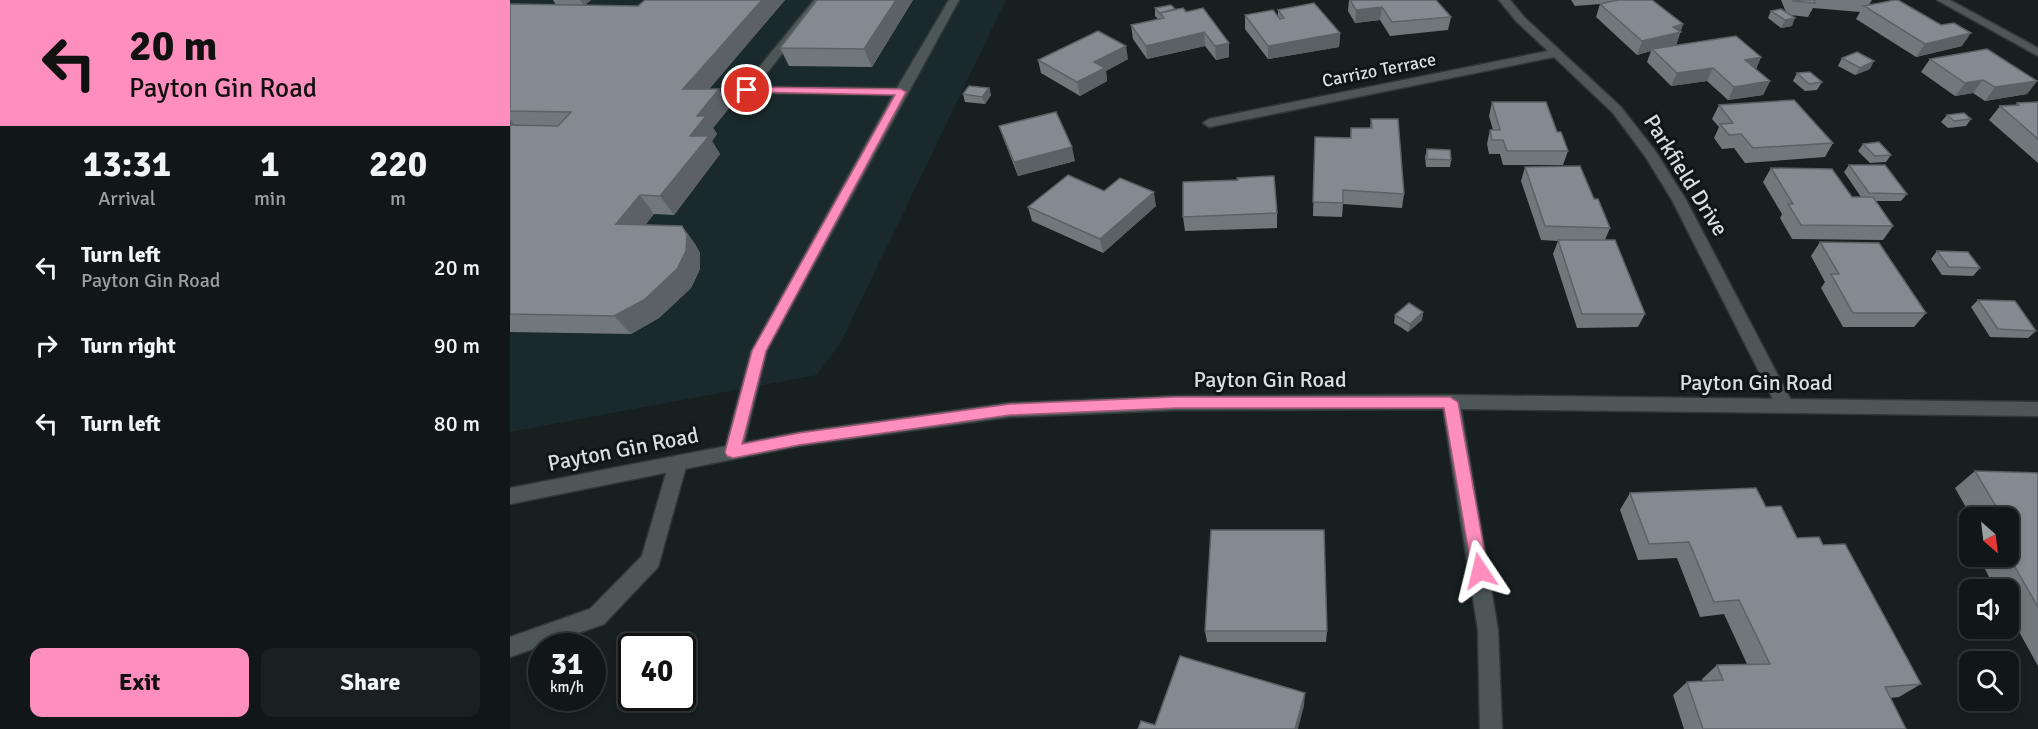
<!DOCTYPE html>
<style>
:root{--surface:#111718;--page:#1a2021;--text:#f1f3f6;--muted:#9c9fa2;--line:#303637;--accent:#fe8ebd}
body{margin:0;font-family:Signika,sans-serif;background:var(--page);color:var(--text);height:100vh;display:flex;flex-direction:column;font-size:22px;white-space:nowrap}
*{box-sizing:border-box;margin:0}
p{font-size:20px;color:var(--muted)}
.icon{flex:none;width:33px;height:33px;fill:none;stroke:currentColor;stroke-width:2;stroke-linecap:round;stroke-linejoin:round}
.map{position:relative;flex:1;overflow:hidden}
.side{display:flex;flex-direction:column;background:var(--surface);width:510px}
.side>*{flex:none}
.banner{background:#fe8ebd;color:#111;overflow:hidden}
.needle{width:39px;rotate:152deg}
.fabs{position:absolute;left:1449px;top:507px;display:grid;gap:12px}
.fabs a{display:grid;place-items:center;width:60px;height:60px;border-radius:12px;background:var(--surface);box-shadow:0 3px 9px #0003,0 0 0 2px var(--line);font-size:30px}
.speed{position:absolute;left:18px;top:633px;display:flex;gap:12px;font-size:30px;font-weight:700;text-align:center}
.speed>*{display:grid;place-content:center;width:78px;height:78px;border-radius:50%;background:var(--surface);box-shadow:0 3px 9px #0003,0 0 0 2px var(--line);line-height:1}
.speed small{font-size:15px;font-weight:400}
.speed .limit{border:3px solid #111;border-radius:9px;background:#fff;color:#111}
.pin{position:absolute;display:grid;place-items:center;width:51px;height:51px;color:#fff;margin:-26px;border:3px solid #fff;border-radius:50%;box-shadow:0 2px 6px #0007}
.me{position:absolute;width:66px;margin:-33px;rotate:350deg;stroke-linejoin:round;filter:drop-shadow(0 0 4px #0008)}
.turn{display:flex;align-items:center;gap:21px;height:126px;padding:0 30px;font-size:27px}
.turn .icon{width:78px;height:78px;stroke-width:2.5}
.turn b{display:block;font-size:42px;line-height:51px}
.eta{display:flex;justify-content:space-evenly;align-items:center;height:102px;text-align:center}
.eta b{font-size:36px;font-weight:800;line-height:42px}
.button{display:flex;gap:12px;margin-top:auto;padding:12px 30px}
.button a{flex:1;height:69px;border-radius:12px;background:var(--accent);color:#111;font-size:24px;font-weight:800;line-height:69px;text-align:center}
.button a+a{background:var(--page);color:var(--text)}
ul{padding:0;list-style:none}
li{display:flex;align-items:center;gap:18px;height:78px;padding:0 30px}
li div{flex:1}
li b{display:block;font-size:22px}
li em{font-style:normal}
main{display:flex;flex:1;min-height:0}
.map>svg:first-child{display:block}
</style>
<main>
<section class="side">
<div class="banner">
<div class="turn"><svg class="icon" aria-label="left" viewBox="0 0 24 24"><path d="M17 20v-9H6M10 6l-5 5 5 5"/></svg><div><b>20 m</b>Payton Gin Road</div></div>
</div>
<div class="eta">
<div><b>13:31</b><p>Arrival</p></div>
<div><b>1</b><p>min</p></div>
<div><b>220</b><p>m</p></div>
</div>
<ul>
<li><svg class="icon" aria-label="left" viewBox="0 0 24 24"><path d="M17 20v-9H6M10 6l-5 5 5 5"/></svg><div><b>Turn left</b><p>Payton Gin Road</p></div><em>20 m</em></li>
<li><svg class="icon" aria-label="right" viewBox="0 0 24 24"><path d="M7 20v-9h11M14 6l5 5-5 5"/></svg><div><b>Turn right</b></div><em>90 m</em></li>
<li><svg class="icon" aria-label="left" viewBox="0 0 24 24"><path d="M17 20v-9H6M10 6l-5 5 5 5"/></svg><div><b>Turn left</b></div><em>80 m</em></li>
</ul>
<div class="button"><a>Exit</a><a>Share</a></div>
</section>
<div class="map">
<svg width="1528" height="729" viewBox="0 0 1528 729">
<rect width="100%" height="100%" fill="#171f20"/>
<path fill="#1a2a2c" d="M0 0H496L331 342 307 375 0 432Z"/>
<g fill="none" stroke-linecap="round" stroke-linejoin="round">
<defs>
<path id="service" d="M304 0H314L246 87 387 88 439 0H449L257 351 232 452 229 457 223 459 217 457 214 452 241 351 383 95 233 93V87Z
M168 455 174 458 177 463 148 567 94 624 0 657V637L80 609 132 556 159 463 162 458Z"/>
<path id="minor" d="M989 0H1000L1014 17 1111 107 1146 152 1176 200 1284 406 1281 411H1269L1162 200 1135 156 1103 113 1044 57 699 127 693 123 699 119 1038 51 1006 21Z
M1427 0H1440L1528 48V56Z"/>
<path id="tertiary" d="M941 395 1528 402V416L951 409 988 630 992 729H970L968 630 933 409 665 410 499 417 289 446 0 504V488L289 432 499 403 665 396Z"/>
</defs>
<use href="#service" stroke="#323839" stroke-width="3"/>
<use href="#minor" stroke="#323839" stroke-width="3"/>
<use href="#tertiary" stroke="#323839" stroke-width="3"/>
<use href="#service" fill="#4e5758" fill-rule="evenodd"/>
<use href="#minor" fill="#4e5758" fill-rule="evenodd"/>
<use href="#tertiary" fill="#4e5758" fill-rule="evenodd"/>
</g>
<path fill="#71787c" d="M43 0H81L75 5 128 6 135 0H275L199 89H209L219 108 203 128 207 134 202 141 210 154 164 215 144 214 135 225 172 226 185 244 190 253V269L181 288 149 318 121 334 0 332V4L46 5Z
M307 0H403L362 67 279 66 270 48Z
M839 0H926L941 17 938 30 880 36 870 20 845 23 838 11Z
M1061 0H1142L1173 24 1166 45 1251 57 1246 69 1260 81 1253 95 1218 100 1197 81 1161 86 1137 62 1141 51 1127 55 1086 17 1090 4 1065 6Z
M1271 0H1362L1359 5 1452 46 1406 57 1346 19 1350 12 1303 8 1298 17 1280 15 1282 26 1271 28 1258 18 1261 11 1276 12Z
M645 8 665 9 673 8 719 57 706 60 695 46 637 59 623 39 621 25 648 19 645 16Z
M768 10 830 33 829 47 758 59 735 29V15L768 16Z
M1332 58 1360 69 1345 75 1328 66Z
M618 59 596 71 597 81 570 96 531 73 528 60Z
M1420 59 1527 81 1517 94 1475 101 1463 93 1445 96 1411 72Z
M1287 73 1312 82 1307 90 1295 91 1283 81Z
M479 88 481 95 475 104 455 102 453 94Z
M982 102 1047 132 1058 151 1053 165H993L990 154H979L977 144 980 130H983L979 116Z
M1528 102V163L1479 120 1490 106 1506 105 1507 103Z
M1209 105 1323 143 1315 157 1235 163 1224 148 1212 149 1204 138 1209 127 1202 119Z
M1437 115 1461 119 1456 126 1438 128 1431 122Z
M861 119 894 194 892 208 833 204 832 217 803 216 805 137 840 138 841 128H860Z
M489 126 565 161 508 176 494 140Z
M1353 144 1381 155 1376 162 1360 163 1348 151Z
M917 149 941 160 940 167H916L915 157Z
M1339 165 1397 194 1391 201H1366L1383 226 1373 240 1282 239 1270 218 1272 214 1253 182 1261 168 1342 197H1351L1334 172Z
M1015 167 1084 199 1100 228 1095 240 1135 314 1128 327 1067 328 1043 254 1048 241 1031 240 1011 181Z
M594 191 646 206 593 253 522 221 518 207Z
M767 213V228L675 231 673 217Z
M1310 242 1416 313 1404 327H1333L1311 288 1315 282 1301 256Z
M1427 251 1470 268 1463 276 1432 275 1421 259Z
M1468 300 1526 331 1518 338 1480 337 1461 307Z
M913 312 912 320 898 332 884 323 885 315Z
M1465 471 1528 473V666L1498 612V590H1486L1468 556H1498V518H1462L1445 488Z
M1120 493 1256 507 1287 538 1313 545 1411 684 1389 697 1380 698 1396 729H1174L1163 695 1177 682 1193 681 1192 679 1207 665 1237 664 1214 614 1190 617 1167 558 1128 560 1110 510Z
M695 631H817L816 642H697Z"/>
<path fill="#5c6165" d="M70 0H81L74 6Z
M252 0H275L184 107 173 89Z
M386 0H403L362 67 354 49Z
M872 7 870 20 845 23 846 10Z
M1285 18 1282 26 1271 28 1275 20Z
M1173 24 1166 46 1142 49 1141 51 1127 55 1132 41 1163 27Z
M694 32 695 46 637 59 636 46Z
M830 33 829 47 758 59V46Z
M1461 33 1452 46 1406 57 1415 44Z
M719 43V57L706 60 705 46Z
M616 46 618 59 596 71 597 81 570 96 567 82 584 62Z
M1251 57 1245 71 1235 60Z
M1364 61 1360 69 1345 75 1350 68Z
M1203 68 1197 81 1161 86 1167 73Z
M1473 80 1463 93 1445 96 1455 83Z
M1260 81 1253 95 1218 100 1224 87Z
M1527 81 1517 94 1475 101 1485 87Z
M479 88 481 95 475 104 472 97Z
M209 89 219 108 203 128 207 134 202 141 210 154 164 215 150 196 180 136 187 116Z
M0 119 9 130 0 138Z
M562 147 565 161 508 176 504 162Z
M644 192 646 206 593 253 590 239Z
M130 195 144 214 121 243 106 224Z
M172 226 185 244 190 253V269L181 288 149 318 121 334 104 316Z
M913 312 912 320 898 332 900 324Z
M795 693 794 706 788 729H785Z"/>
<path fill="#838b90" stroke="#5c6165" stroke-width="1.5" d="M135 0H252L173 89H209L187 116H196L180 136H199L150 196 130 195 106 224 172 226 177 235 176 251 167 269 134 300 104 316 0 314V125L48 126 61 112 0 111V4L128 6Z
M307 0H386L354 49 270 48Z
M840 0H926L941 17 882 22 872 7 846 10Z
M1108 0H1142L1173 24 1163 27 1171 32 1132 41 1090 4Z
M1283 0H1304L1305 3 1283 1Z
M1385 0H1388L1431 25 1444 23 1461 33 1415 44 1354 6Z
M804 3 830 33 758 46 735 15 763 10 770 19 774 18 768 10Z
M661 5 665 9 650 13 651 15 645 8Z
M673 8 676 12 693 8 719 43 705 46 694 32 636 46 621 25 654 18 650 13Z
M1271 9 1285 18 1275 20 1261 11Z
M588 31 616 46 584 62 595 68 567 82 528 60Z
M1226 36 1251 57 1235 60 1260 81 1224 87 1203 68 1167 73 1142 49Z
M1477 49 1527 81 1485 87 1473 80 1455 83 1420 59Z
M1347 52 1364 61 1350 68 1332 58Z
M1300 72 1312 82 1299 84 1287 73Z
M459 86 479 88 472 97 453 94Z
M1284 100 1323 143 1243 148 1231 134 1219 135 1210 124 1223 123 1209 105Z
M982 102H1036L1047 132H1051L1058 151H997L993 140H982L980 130H990Z
M1528 102V139L1490 106 1509 105 1507 103Z
M546 112 562 147 504 162 489 126Z
M1454 113 1461 119 1444 121 1437 115Z
M861 119H888L894 194 833 190V203L803 202 805 137 841 138V128H862Z
M1369 142 1381 155 1365 156 1353 144Z
M917 149 940 150 941 160 917 159Z
M1339 165H1375L1397 194 1359 193Z
M1070 166 1084 199H1088L1100 228 1035 226 1015 167Z
M1261 168 1322 169 1342 197H1363L1383 226 1291 225 1278 204H1283Z
M558 175 594 191 610 178 644 192 590 239 518 207Z
M764 176 767 213 673 217V182L728 180 727 178Z
M1048 240H1105L1135 314H1072Z
M1310 242 1369 243 1416 313H1343L1321 274H1329Z
M1427 251 1458 252 1470 268 1439 267Z
M1468 300 1505 301 1526 331 1488 329Z
M899 303 913 312 900 324 885 315Z
M1465 471 1528 473V607L1498 555V518H1493Z
M1246 488 1256 507 1271 506 1287 538 1309 537 1313 545 1335 544 1411 684 1375 687 1396 729H1193L1177 682 1213 680 1207 665 1260 664 1229 600 1204 602 1179 542 1139 544 1120 493Z
M701 530H814L817 631H695Z
M670 656 795 693 785 729H628L631 721 645 725Z"/>
<path fill="#fe8ebd" stroke="#a55c7b" stroke-width="1.5" d="M237 87 391 89 396 92 256 351 232 444 289 433 500 404 665 397H940L948 402 978 571 976 576 970 578 964 576 962 571 934 408H665L500 415 289 445 223 458 217 456 215 452 242 351 385 95 234 92 232 90Z"/>
<g text-anchor="middle" dominant-baseline="central" stroke-width="6" stroke-linejoin="round" paint-order="stroke">
<g font-size="18" fill="#d9dedf" stroke="#0e1617">
<text transform="translate(869 70) rotate(-11)">Carrizo Terrace</text>
</g>
<g font-size="22" fill="#d9dedf" stroke="#0e1617">
<text transform="translate(1176 175) rotate(58)">Parkfield Drive</text>
<text x="760" y="379">Payton Gin Road</text>
<text x="1246" y="382">Payton Gin Road</text>
<text transform="translate(113 449) rotate(-11)">Payton Gin Road</text>
</g>
</g>
</svg>
<div class="fabs">
<a><svg class="needle" viewBox="-14 -14 28 28"><path d="M0-13l5 13h-10z" fill="#e53935"/><path d="M0 13l5-13h-10z" fill="#9c9fa2"/></svg></a>
<a><svg class="icon" aria-label="sound" viewBox="0 0 24 24"><path d="M4 9h4l5-4v14l-5-4H4zM17 9q2 3 0 6"/></svg></a>
<a><svg class="icon" aria-label="search" viewBox="0 0 24 24"><circle cx="10" cy="10" r="6"/><path d="M15 15l6 6"/></svg></a>
</div>
<div class="speed"><div>31<small>km/h</small></div><div class="limit">40</div></div>
<div class="pin" style="left:237px;top:90px;background:#d93025"><svg class="icon" aria-label="arrive" viewBox="0 0 24 24"><path d="M6 21V4h12l-3 4 3 4H6"/></svg></div>
<svg class="me" style="left:970px;top:571px" viewBox="-20 -20 40 40"><path d="M0-17L14 15 0 8-14 15z" fill="#fe8ebd" stroke="#fff" stroke-width="4"/></svg>
</div>
</main>
